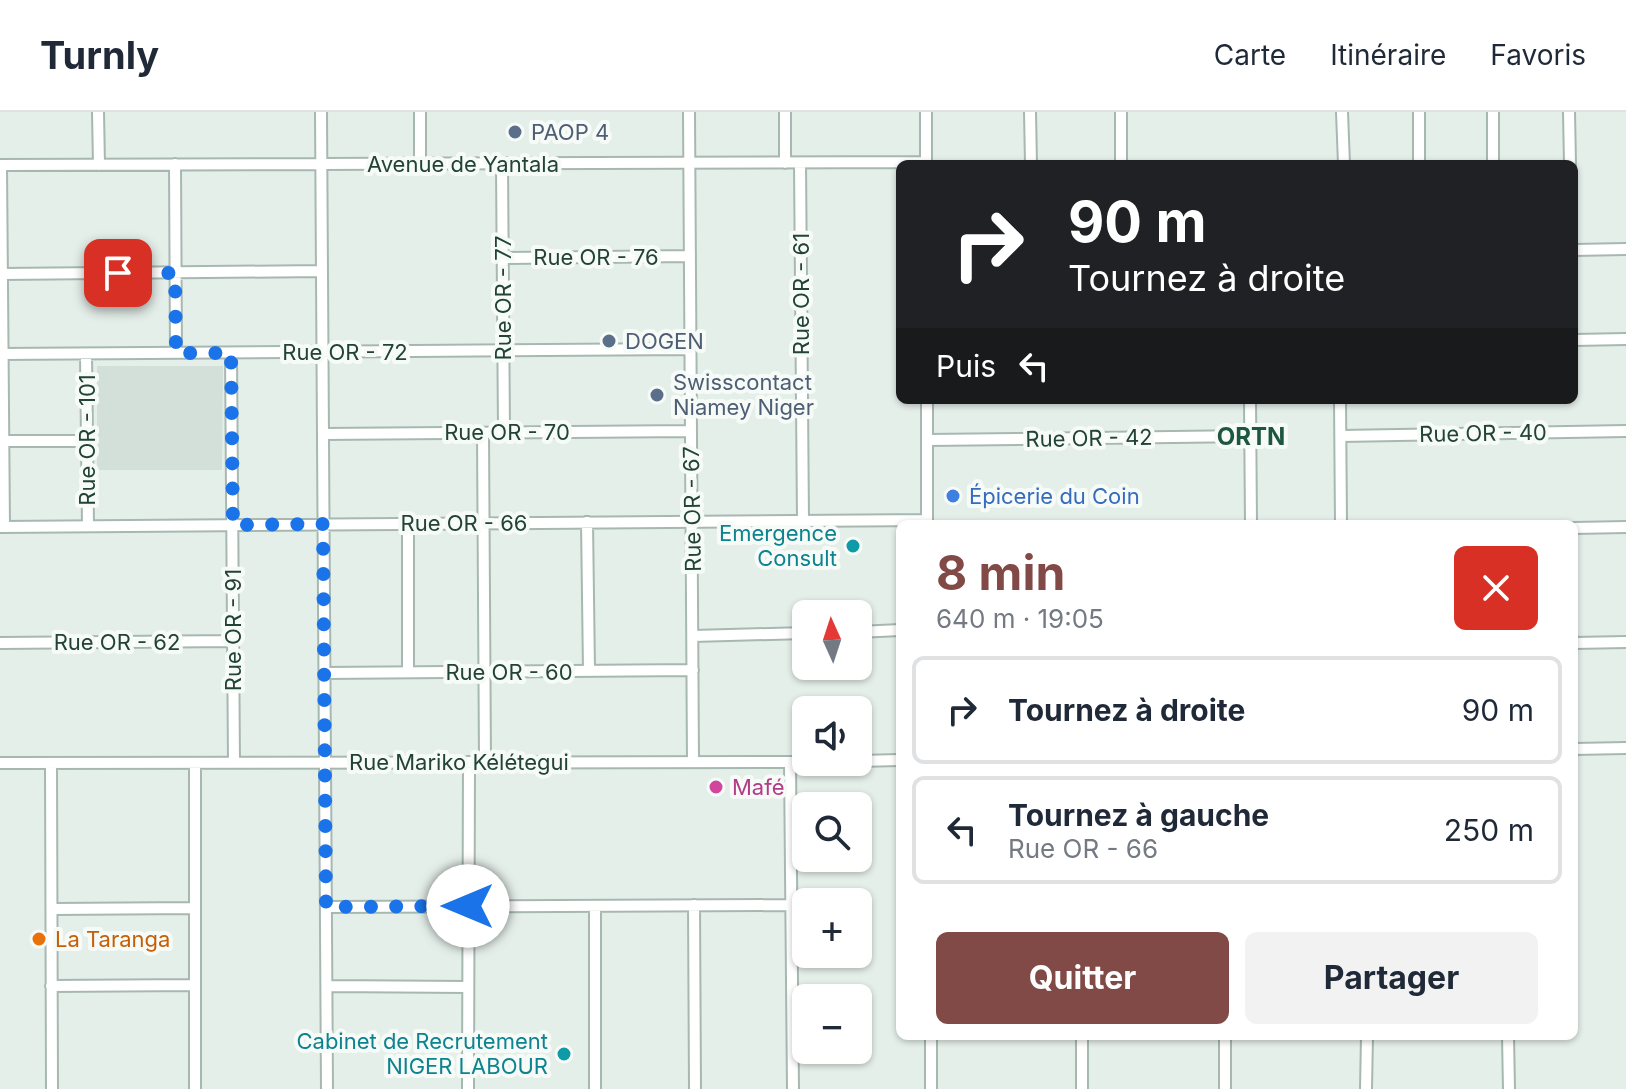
<!DOCTYPE html>
<html lang="fr">
<meta charset="utf-8">
<style>
:root{--surface:#fff;--page:#f2f2f3;--text:#1f2937;--muted:#747a83;--line:#e0e1e3;--accent:#814a46}
body{margin:0;font-family:Inter,sans-serif;background:var(--page);color:var(--text);height:100vh;display:flex;flex-direction:column;font-size:30px;white-space:nowrap}
*{box-sizing:border-box;margin:0}
p{font-size:26px;color:var(--muted)}
.icon{flex:none;width:44px;height:44px;fill:none;stroke:currentColor;stroke-width:2;stroke-linecap:round;stroke-linejoin:round}
.map{position:relative;flex:1;overflow:hidden}
.side{position:absolute;left:896px;top:408px;width:682px;height:520px;display:flex;flex-direction:column;background:var(--surface);border-radius:12px;box-shadow:0 2px 6px #0004}
.side>*{flex:none}
.guide{position:absolute;left:896px;top:48px;width:682px;height:244px;border-radius:12px;box-shadow:0 2px 6px #0004;background:#202124;color:#fff;overflow:hidden}
.needle{width:52px;rotate:357deg}
.controls{position:absolute;left:792px;top:488px;display:grid;gap:16px}
.controls a{display:grid;place-items:center;width:80px;height:80px;border-radius:12px;background:var(--surface);box-shadow:0 2px 6px #0004;font-size:40px}
.pin{position:absolute;display:grid;place-items:center;width:68px;height:68px;color:#fff;margin:-34px;border-radius:16px;box-shadow:0 4px 12px #0006}
.me{position:absolute;width:88px;margin:-44px;rotate:270deg;stroke-linejoin:round;filter:drop-shadow(0 0 6px #0008)}
.turn{display:flex;align-items:center;gap:28px;height:168px;padding:0 40px;font-size:36px}
.turn .icon{width:104px;height:104px;stroke-width:2.5}
.turn b{display:block;font-size:56px;line-height:68px}
.then{display:flex;align-items:center;height:76px;padding:0 40px;background:#0003;gap:16px;font-size:30px}
.round{display:grid;place-items:center;flex:none;width:84px;height:84px;border-radius:12px;background:var(--page)}
.head{display:flex;align-items:center;justify-content:space-between;height:136px;padding:0 40px}
h1{font-size:48px;font-weight:700;line-height:60px;color:var(--accent)}
.action{display:flex;gap:16px;margin-top:auto;padding:16px 40px}
.action a{flex:1;height:92px;border-radius:12px;background:var(--accent);color:#fff;font-size:32px;font-weight:700;line-height:92px;text-align:center}
.action a+a{background:var(--page);color:var(--text)}
ul{padding:0;list-style:none}
li{display:flex;align-items:center;gap:24px;height:108px;margin:0 16px 12px;padding:0 24px;border:4px solid var(--line);border-radius:12px}
li div{flex:1}
li b{display:block;font-size:30px}
li em{font-style:normal}
header{display:flex;align-items:center;gap:48px;box-sizing:border-box;height:112px;padding:0 40px;background:var(--surface);border-bottom:2px solid var(--line)}
header strong{font-size:38px}
nav{display:flex;gap:44px;margin-inline-start:auto;font-size:28px}
.map>svg:first-child{display:block}
</style>
<header>
<strong>Turnly</strong>
<nav><a>Carte</a><a>Itinéraire</a><a>Favoris</a></nav>
</header>
<div class="map">
<svg width="1626" height="977" viewBox="0 0 1626 977">
<rect width="100%" height="100%" fill="#e5efea"/>
<path fill="#d3dfd9" d="M97 254H223L222 358H97Z"/>
<g fill="none" stroke-linecap="round" stroke-linejoin="round">
<defs>
<path id="minor" d="M98 0 99 53
M321 0 327 977
M689 0 693 650
M785 0V51
M926 0V52
M1030 0 1031 52
M1121 0V52
M1342 0 1344 52
M1419 0V52
M1493 0V52
M1569 0 1570 52
M800 51 803 409
M175 52 176 241
M420 52V0
M502 52 504 320
M0 53 926 50
M1 53 4 415
M1574 138 1626 137
M503 146 690 144
M2 162 322 159
M1574 228 1626 227
M231 241 234 651
M0 242 690 237
M86 242 88 414
M927 288V412
M1250 288 1251 412
M1340 288 1341 412
M483 321 485 650
M323 322 691 319
M1341 324 1626 319
M928 328 1251 324
M3 329H87
M587 410 589 559
M408 412V560
M0 415 927 408
M1574 416 1626 415
M858 520 900 518
M693 524 806 521
M0 531 233 529
M1574 531 1626 530
M324 561 693 558
M1574 637 1626 636
M858 649 900 648
M0 651 821 650
M790 651 793 977
M51 652 52 977
M694 793 695 977
M326 795 792 793
M52 797 194 796
M51 874 194 873
M327 874 468 875
M1082 924V977
M1225 924V977
M1508 924 1509 977
M195 977V651
M468 977 469 650
M595 977V794
M931 977V924
M1366 977 1367 924"/>
</defs>
<use href="#minor" stroke="#a7b8b1" stroke-width="14"/>
<use href="#minor" stroke="#fff" stroke-width="10"/>
</g>
<g fill="none" stroke-linecap="round" stroke-linejoin="round">
<path stroke="#1a73e8" stroke-width="14" stroke-dasharray="0 25.2" d="M118 161H175L176 241H231L233 413 323 412 326 795 468 794"/>
</g>
<g fill="#5c6f8a" stroke="#f7fbf8" stroke-width="3">
<circle cx="515" cy="20" r="8"/>
<circle cx="609" cy="229" r="8"/>
<circle cx="657" cy="283" r="8"/>
</g>
<circle fill="#3f7fe0" stroke="#f7fbf8" stroke-width="3" cx="953" cy="384" r="8"/>
<g fill="#0f9aa8" stroke="#f7fbf8" stroke-width="3">
<circle cx="853" cy="434" r="8"/>
<circle cx="564" cy="942" r="8"/>
</g>
<circle fill="#d1479c" stroke="#f7fbf8" stroke-width="3" cx="716" cy="675" r="8"/>
<circle fill="#e8710a" stroke="#f7fbf8" stroke-width="3" cx="39" cy="827" r="8"/>
<g text-anchor="middle" dominant-baseline="central" stroke-width="8" stroke-linejoin="round" paint-order="stroke">
<g font-size="22" fill="#4e5e75" stroke="#f7fbf8" text-anchor="start">
<text x="531" y="20">PAOP 4</text>
<text x="625" y="229">DOGEN</text>
<text x="673" y="270">Swisscontact<tspan x="673" dy="25">Niamey Niger</tspan></text>
</g>
<g font-size="22" fill="#234337" stroke="#f7fbf8">
<text x="463" y="52">Avenue de Yantala</text>
<text x="596" y="145">Rue OR - 76</text>
<text transform="translate(801 182) rotate(-90)">Rue OR - 61</text>
<text transform="translate(503 186) rotate(-90)">Rue OR - 77</text>
<text x="345" y="240">Rue OR - 72</text>
<text x="507" y="320">Rue OR - 70</text>
<text transform="translate(1483 321) rotate(-1)">Rue OR - 40</text>
<text transform="translate(1089 326) rotate(-1)">Rue OR - 42</text>
<text transform="translate(87 328) rotate(-90)">Rue OR - 101</text>
<text transform="translate(692 397) rotate(-91)">Rue OR - 67</text>
<text x="464" y="411">Rue OR - 66</text>
<text transform="translate(233 518) rotate(-90)">Rue OR - 91</text>
<text x="117" y="530">Rue OR - 62</text>
<text x="509" y="560">Rue OR - 60</text>
<text x="459" y="650">Rue Mariko Kélétegui</text>
</g>
<g font-size="22" fill="#366cbe" stroke="#f7fbf8" text-anchor="start">
<text x="969" y="384">Épicerie du Coin</text>
</g>
<g font-size="22" fill="#0d838f" stroke="#f7fbf8" text-anchor="end">
<text x="837" y="421">Emergence<tspan x="837" dy="25">Consult</tspan></text>
<text x="548" y="929">Cabinet de Recrutement<tspan x="548" dy="25">NIGER LABOUR</tspan></text>
</g>
<g font-size="22" fill="#b23c85" stroke="#f7fbf8" text-anchor="start">
<text x="732" y="675">Mafé</text>
</g>
<g font-size="22" fill="#c56008" stroke="#f7fbf8" text-anchor="start">
<text x="55" y="827">La Taranga</text>
</g>
<g font-size="24" font-weight="bold" fill="#1d5643" stroke="#f7fbf8">
<text x="1251" y="324">ORTN</text>
</g>
</g>
</svg>
<div class="controls">
<a><svg class="needle" viewBox="-14 -14 28 28"><path d="M0-13l5 13h-10z" fill="#e53935"/><path d="M0 13l5-13h-10z" fill="#747a83"/></svg></a>
<a><svg class="icon" aria-label="sound" viewBox="0 0 24 24"><path d="M4 9h4l5-4v14l-5-4H4zM17 9q2 3 0 6"/></svg></a>
<a><svg class="icon" aria-label="search" viewBox="0 0 24 24"><circle cx="10" cy="10" r="6"/><path d="M15 15l6 6"/></svg></a>
<a>+</a>
<a>−</a>
</div>
<div class="pin" style="left:118px;top:161px;background:#d93025"><svg class="icon" aria-label="arrive" viewBox="0 0 24 24"><path d="M6 21V4h12l-3 4 3 4H6"/></svg></div>
<svg class="me" style="left:468px;top:794px" viewBox="-20 -20 40 40"><circle r="19" fill="#fff"/><path d="M0-13L10 11 0 6-10 11z" fill="#1a73e8"/></svg>
<div class="guide">
<div class="turn"><svg class="icon" aria-label="right" viewBox="0 0 24 24"><path d="M7 20v-9h11M14 6l5 5-5 5"/></svg><div><b>90 m</b>Tournez à droite</div></div>
<div class="then">Puis<svg class="icon" aria-label="left" viewBox="0 0 24 24"><path d="M17 20v-9H6M10 6l-5 5 5 5"/></svg></div>
</div>
<section class="side">
<div class="head"><div><h1>8 min</h1><p>640 m · 19:05</p></div><a class="round" style="background:#d93025;color:#fff"><svg class="icon" aria-label="close" viewBox="0 0 24 24"><path d="M6 6l12 12M18 6L6 18"/></svg></a></div>
<ul>
<li><svg class="icon" aria-label="right" viewBox="0 0 24 24"><path d="M7 20v-9h11M14 6l5 5-5 5"/></svg><div><b>Tournez à droite</b></div><em>90 m</em></li>
<li><svg class="icon" aria-label="left" viewBox="0 0 24 24"><path d="M17 20v-9H6M10 6l-5 5 5 5"/></svg><div><b>Tournez à gauche</b><p>Rue OR - 66</p></div><em>250 m</em></li>
</ul>
<div class="action"><a>Quitter</a><a>Partager</a></div>
</section>
</div>
